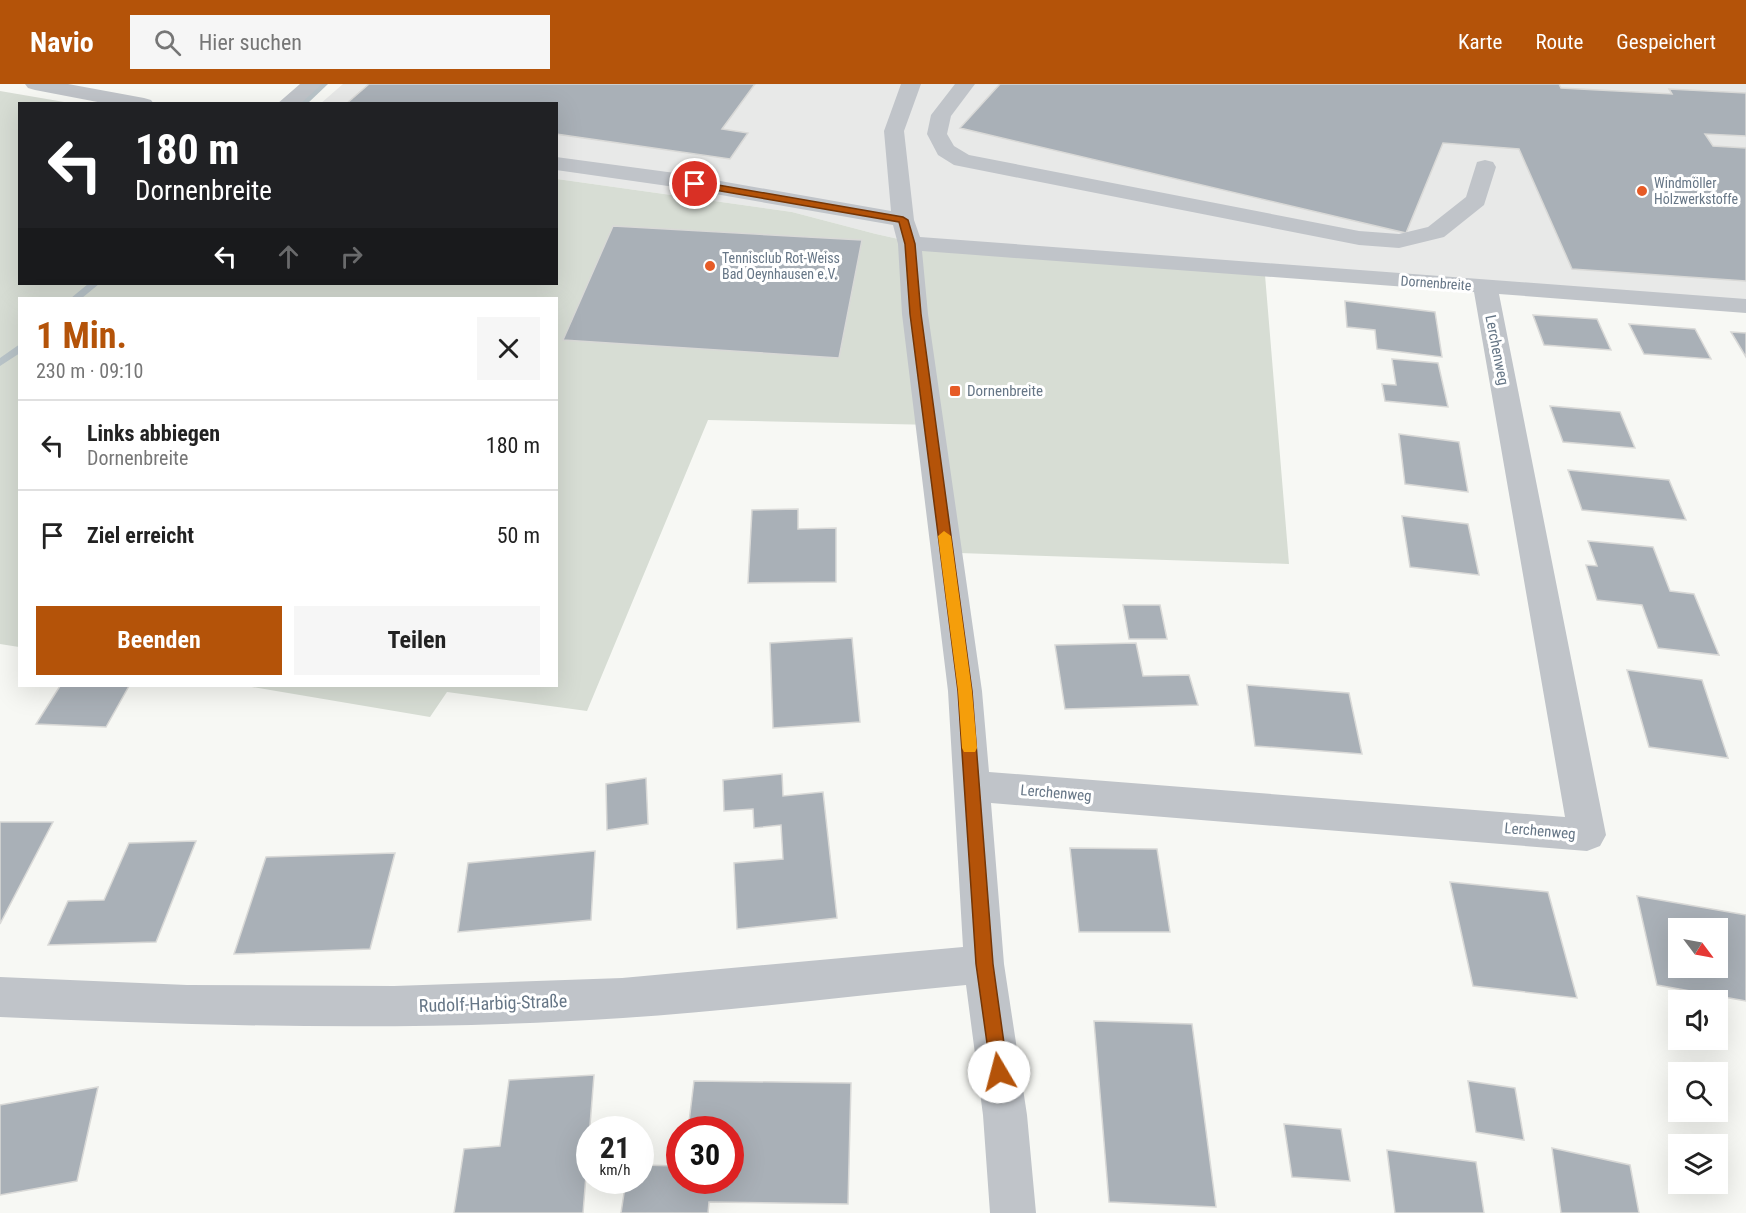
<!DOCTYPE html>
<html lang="de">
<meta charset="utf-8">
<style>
:root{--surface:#fff;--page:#f6f6f6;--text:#222;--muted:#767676;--line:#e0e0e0;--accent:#b45309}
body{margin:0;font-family:"Roboto Condensed",sans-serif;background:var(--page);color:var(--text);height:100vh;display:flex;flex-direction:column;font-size:22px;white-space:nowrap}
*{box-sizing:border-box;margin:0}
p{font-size:20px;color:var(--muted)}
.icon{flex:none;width:33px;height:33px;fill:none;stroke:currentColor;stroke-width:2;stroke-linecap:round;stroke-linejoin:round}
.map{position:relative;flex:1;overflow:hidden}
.details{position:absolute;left:18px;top:213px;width:540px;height:390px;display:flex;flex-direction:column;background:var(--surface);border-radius:0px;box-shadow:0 6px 24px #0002}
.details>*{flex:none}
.top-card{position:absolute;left:18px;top:18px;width:540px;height:183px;border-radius:0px;box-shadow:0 6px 24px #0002;background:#202124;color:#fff;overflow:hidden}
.needle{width:39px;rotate:122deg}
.tools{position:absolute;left:1668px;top:834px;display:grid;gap:12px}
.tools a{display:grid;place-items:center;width:60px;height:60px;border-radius:0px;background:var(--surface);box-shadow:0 6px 24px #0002;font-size:30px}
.speed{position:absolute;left:576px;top:1032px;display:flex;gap:12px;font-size:30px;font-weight:700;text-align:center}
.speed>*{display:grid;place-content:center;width:78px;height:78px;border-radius:50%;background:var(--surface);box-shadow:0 6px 24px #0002;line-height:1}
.speed small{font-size:15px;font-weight:400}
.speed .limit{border:9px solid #d22;background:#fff;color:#111}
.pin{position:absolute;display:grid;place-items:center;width:51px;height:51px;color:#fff;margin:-26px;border:3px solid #fff;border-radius:50%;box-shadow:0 2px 6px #0007}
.me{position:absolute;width:66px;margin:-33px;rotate:352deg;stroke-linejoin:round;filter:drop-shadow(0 0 4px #0008)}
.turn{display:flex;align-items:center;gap:21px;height:126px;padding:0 18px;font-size:27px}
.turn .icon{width:78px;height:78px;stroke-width:2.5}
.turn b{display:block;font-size:42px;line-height:51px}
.lanes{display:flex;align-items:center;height:57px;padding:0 18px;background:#0003;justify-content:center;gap:30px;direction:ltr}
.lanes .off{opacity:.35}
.round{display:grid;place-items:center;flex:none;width:63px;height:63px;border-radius:0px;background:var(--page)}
.headline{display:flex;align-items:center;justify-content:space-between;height:102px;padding:0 18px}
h1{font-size:36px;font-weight:700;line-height:45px;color:var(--accent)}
.action{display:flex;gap:12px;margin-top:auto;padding:12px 18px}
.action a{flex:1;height:69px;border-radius:0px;background:var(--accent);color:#fff;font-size:24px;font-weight:700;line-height:69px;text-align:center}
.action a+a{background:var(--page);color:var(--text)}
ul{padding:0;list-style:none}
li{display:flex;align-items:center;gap:18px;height:90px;padding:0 18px;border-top:2px solid var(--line)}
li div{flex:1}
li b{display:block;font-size:22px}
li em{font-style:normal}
header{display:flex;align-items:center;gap:36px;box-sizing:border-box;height:84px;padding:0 30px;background:var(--accent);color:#fff}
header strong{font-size:28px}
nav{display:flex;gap:33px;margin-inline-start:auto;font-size:21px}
.search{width:420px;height:54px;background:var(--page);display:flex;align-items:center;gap:15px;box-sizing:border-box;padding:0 21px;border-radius:0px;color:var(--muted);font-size:22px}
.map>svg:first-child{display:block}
</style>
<header>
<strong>Navio</strong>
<div class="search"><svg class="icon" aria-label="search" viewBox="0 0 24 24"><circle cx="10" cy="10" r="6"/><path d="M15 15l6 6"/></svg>Hier suchen</div>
<nav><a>Karte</a><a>Route</a><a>Gespeichert</a></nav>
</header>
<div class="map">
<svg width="1746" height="1129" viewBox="0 0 1746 1129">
<rect width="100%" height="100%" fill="#f7f8f4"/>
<path fill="#e8e9e8" d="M343 0H1746V217L939 164 876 150 792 128 557 95 556 20H320Z"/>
<path fill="#d7ddd4" d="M0 7 70 19 20 20V200H556L557 95 792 128 876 150 939 164 1265 191 1289 480 959 469 936 341 708 336 587 627 447 608 430 633 246 602H556V214H20L19 563 0 560Z"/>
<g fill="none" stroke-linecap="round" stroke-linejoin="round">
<path fill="#b9c4c9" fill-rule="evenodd" d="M319 0H328L307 20H298Z
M88 200H99L82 214H71Z
M20 260V269L0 282V274Z"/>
</g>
<path fill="#a9b0b7" stroke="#d9d9d7" stroke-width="1.5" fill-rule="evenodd" d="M369 0H755L722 45 748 49 730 75 556 50V20H346Z
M1000 0H1559L1561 4 1672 10 1669 5 1746 9V52L1705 50 1713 62 1746 64V197L1572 185 1519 65 1443 59 1406 149 960 44Z
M613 142 862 156 839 274 563 256Z
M1345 217 1435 228 1442 273 1377 265 1375 246 1347 243Z
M1533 231 1597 235 1611 266 1544 261Z
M1629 240 1695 245 1711 275 1644 270Z
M1731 248 1746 249V273Z
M1392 275 1438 279 1448 323 1385 317 1382 300 1396 301Z
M1550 322 1620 328 1635 364 1563 358Z
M1399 350 1459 358 1468 408 1405 400Z
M1568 386 1669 396 1686 436 1582 426Z
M798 425V445L836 444V498L748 499 752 426Z
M1402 432 1468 440 1479 491 1410 483Z
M1588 457 1653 463 1670 507 1694 510 1719 571 1658 564 1642 521 1597 516 1586 481 1597 482Z
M1123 521H1160L1167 555H1129Z
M852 554 860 638 773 644 770 559Z
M1136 559 1143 592 1189 591 1198 621 1065 625 1055 561Z
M1627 586 1702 596 1728 674 1649 663Z
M1247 601 1349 609 1362 670 1255 662Z
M60 602H129L106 643 36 640Z
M782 690 783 712 823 708 837 834 737 845 734 779 783 775 781 741 754 744 753 725 724 727 723 696Z
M646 694 648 740 607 746 606 700Z
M0 738H53L0 840Z
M196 757 156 858 48 861 68 817 104 816 129 759Z
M1070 764 1157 765 1170 848H1079Z
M595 767 591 836 458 848 468 779Z
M395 769 370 865 234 870 266 773Z
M1450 798 1548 808 1577 914 1473 902Z
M1637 812 1746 831V917L1657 901ZM1678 844H1718V884H1678Z
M1094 937 1192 940 1216 1123 1109 1118Z
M594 991 583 1129H454L464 1065 500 1062 509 996Z
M694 997 851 999 848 1120 709 1118 708 1129H621L626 1096H640V1081L680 1082V1096H730V1046H688Z
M1468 997 1515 1004 1524 1056 1476 1048Z
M98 1003 77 1097 0 1111V1021Z
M1284 1040 1341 1045 1350 1097 1292 1093Z
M1552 1064 1630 1081 1639 1129H1561Z
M1387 1066 1476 1078 1484 1129H1395Z"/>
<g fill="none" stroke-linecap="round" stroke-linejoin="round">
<path fill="#c0c4c9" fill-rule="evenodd" d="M25 0H68L144 14 151 16 154 20H108L35 6 28 4Z
M300 0H322L300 20H277Z
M901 0H921L904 47 914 136 920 153 1746 215V229L1499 210 1606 751 1600 762 1587 767 991 719 1004 880 1027 1031 1036 1129H990L983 1031 966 901C852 912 737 926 623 934 415 948 207 942 0 933V893L187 901 394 902 622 894 963 863 948 607 902 230 898 160 893 141 675 103 556 86V73L675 89 891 127 884 47ZM922 167 1474 208 1565 733 989 688 982 607 928 230Z
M955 0H975L951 32 947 50 954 62 969 71 1359 147 1399 150 1428 143 1466 113 1477 78 1485 76 1493 78 1496 83 1484 121 1444 153 1399 164 1359 161 954 81 938 71 927 50 931 31Z"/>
</g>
<path fill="#b45309" stroke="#753606" stroke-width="1.5" d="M695 97 903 133 908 136 915 160 921 230 972 607 993 880 1008 988 1006 994 999 997 993 994 991 988 976 880 958 607 910 230 905 160 899 138 692 102 691 100Z"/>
<path fill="#f59e0b" d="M944 447 951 452 972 607 977 664 975 668H964L962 664 958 607 938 452Z"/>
<g fill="#e65b26" stroke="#fff" stroke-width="2">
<circle cx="1642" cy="107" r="6"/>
<circle cx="710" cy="182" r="6"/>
<rect x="949" y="301" width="12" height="12" rx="3"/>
</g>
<g text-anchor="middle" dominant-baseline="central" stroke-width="6" stroke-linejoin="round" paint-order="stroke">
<g font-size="14" fill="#667686" stroke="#fff" text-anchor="start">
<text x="1654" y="99">Windmöller<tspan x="1654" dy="16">Holzwerkstoffe</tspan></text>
<text x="722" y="174">Tennisclub Rot-Weiss<tspan x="722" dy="16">Bad Oeynhausen e.V.</tspan></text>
</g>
<g font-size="14" fill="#667686" stroke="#fff">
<text transform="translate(1436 199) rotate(4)">Dornenbreite</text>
</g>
<g font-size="15" fill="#667686" stroke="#fff">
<text transform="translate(1497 266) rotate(79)">Lerchenweg</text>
<text transform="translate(1056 709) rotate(5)">Lerchenweg</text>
<text transform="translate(1540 747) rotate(5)">Lerchenweg</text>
</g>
<g font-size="15" fill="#667686" stroke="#fff" text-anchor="start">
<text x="967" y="307">Dornenbreite</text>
</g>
<g font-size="18" fill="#667686" stroke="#fff">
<text transform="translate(493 919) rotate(-2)">Rudolf-Harbig-Straße</text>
</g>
</g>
</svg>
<div class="tools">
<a><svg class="needle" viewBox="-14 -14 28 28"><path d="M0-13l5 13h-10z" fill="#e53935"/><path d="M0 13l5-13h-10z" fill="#767676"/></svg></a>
<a><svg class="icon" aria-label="sound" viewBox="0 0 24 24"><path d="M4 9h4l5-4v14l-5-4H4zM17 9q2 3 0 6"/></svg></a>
<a><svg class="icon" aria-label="search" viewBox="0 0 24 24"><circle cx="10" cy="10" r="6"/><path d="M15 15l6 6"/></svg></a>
<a><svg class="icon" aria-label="layers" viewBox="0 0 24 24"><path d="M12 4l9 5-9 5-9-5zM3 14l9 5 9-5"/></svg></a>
</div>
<div class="speed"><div>21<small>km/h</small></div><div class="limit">30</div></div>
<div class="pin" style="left:695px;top:100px;background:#d93025"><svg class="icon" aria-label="arrive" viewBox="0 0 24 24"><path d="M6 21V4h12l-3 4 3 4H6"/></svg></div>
<svg class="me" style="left:999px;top:988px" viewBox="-20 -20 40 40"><circle r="19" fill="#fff"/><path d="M0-13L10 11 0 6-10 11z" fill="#b45309"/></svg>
<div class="top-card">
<div class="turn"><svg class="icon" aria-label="left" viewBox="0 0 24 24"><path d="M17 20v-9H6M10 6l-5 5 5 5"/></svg><div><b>180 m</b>Dornenbreite</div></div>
<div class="lanes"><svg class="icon" aria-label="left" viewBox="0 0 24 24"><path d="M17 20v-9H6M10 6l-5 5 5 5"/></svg><svg class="icon off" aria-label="ahead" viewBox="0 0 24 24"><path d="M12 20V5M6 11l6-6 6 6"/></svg><svg class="icon off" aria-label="right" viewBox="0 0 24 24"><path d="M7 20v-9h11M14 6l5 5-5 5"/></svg></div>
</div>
<section class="details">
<div class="headline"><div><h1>1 Min.</h1><p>230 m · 09:10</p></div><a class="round"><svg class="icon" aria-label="close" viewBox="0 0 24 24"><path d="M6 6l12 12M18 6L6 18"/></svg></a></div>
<ul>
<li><svg class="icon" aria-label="left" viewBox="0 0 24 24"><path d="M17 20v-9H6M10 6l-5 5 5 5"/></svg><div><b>Links abbiegen</b><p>Dornenbreite</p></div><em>180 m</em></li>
<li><svg class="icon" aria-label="arrive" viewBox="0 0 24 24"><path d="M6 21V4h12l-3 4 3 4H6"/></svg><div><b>Ziel erreicht</b></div><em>50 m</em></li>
</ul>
<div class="action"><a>Beenden</a><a>Teilen</a></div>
</section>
</div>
